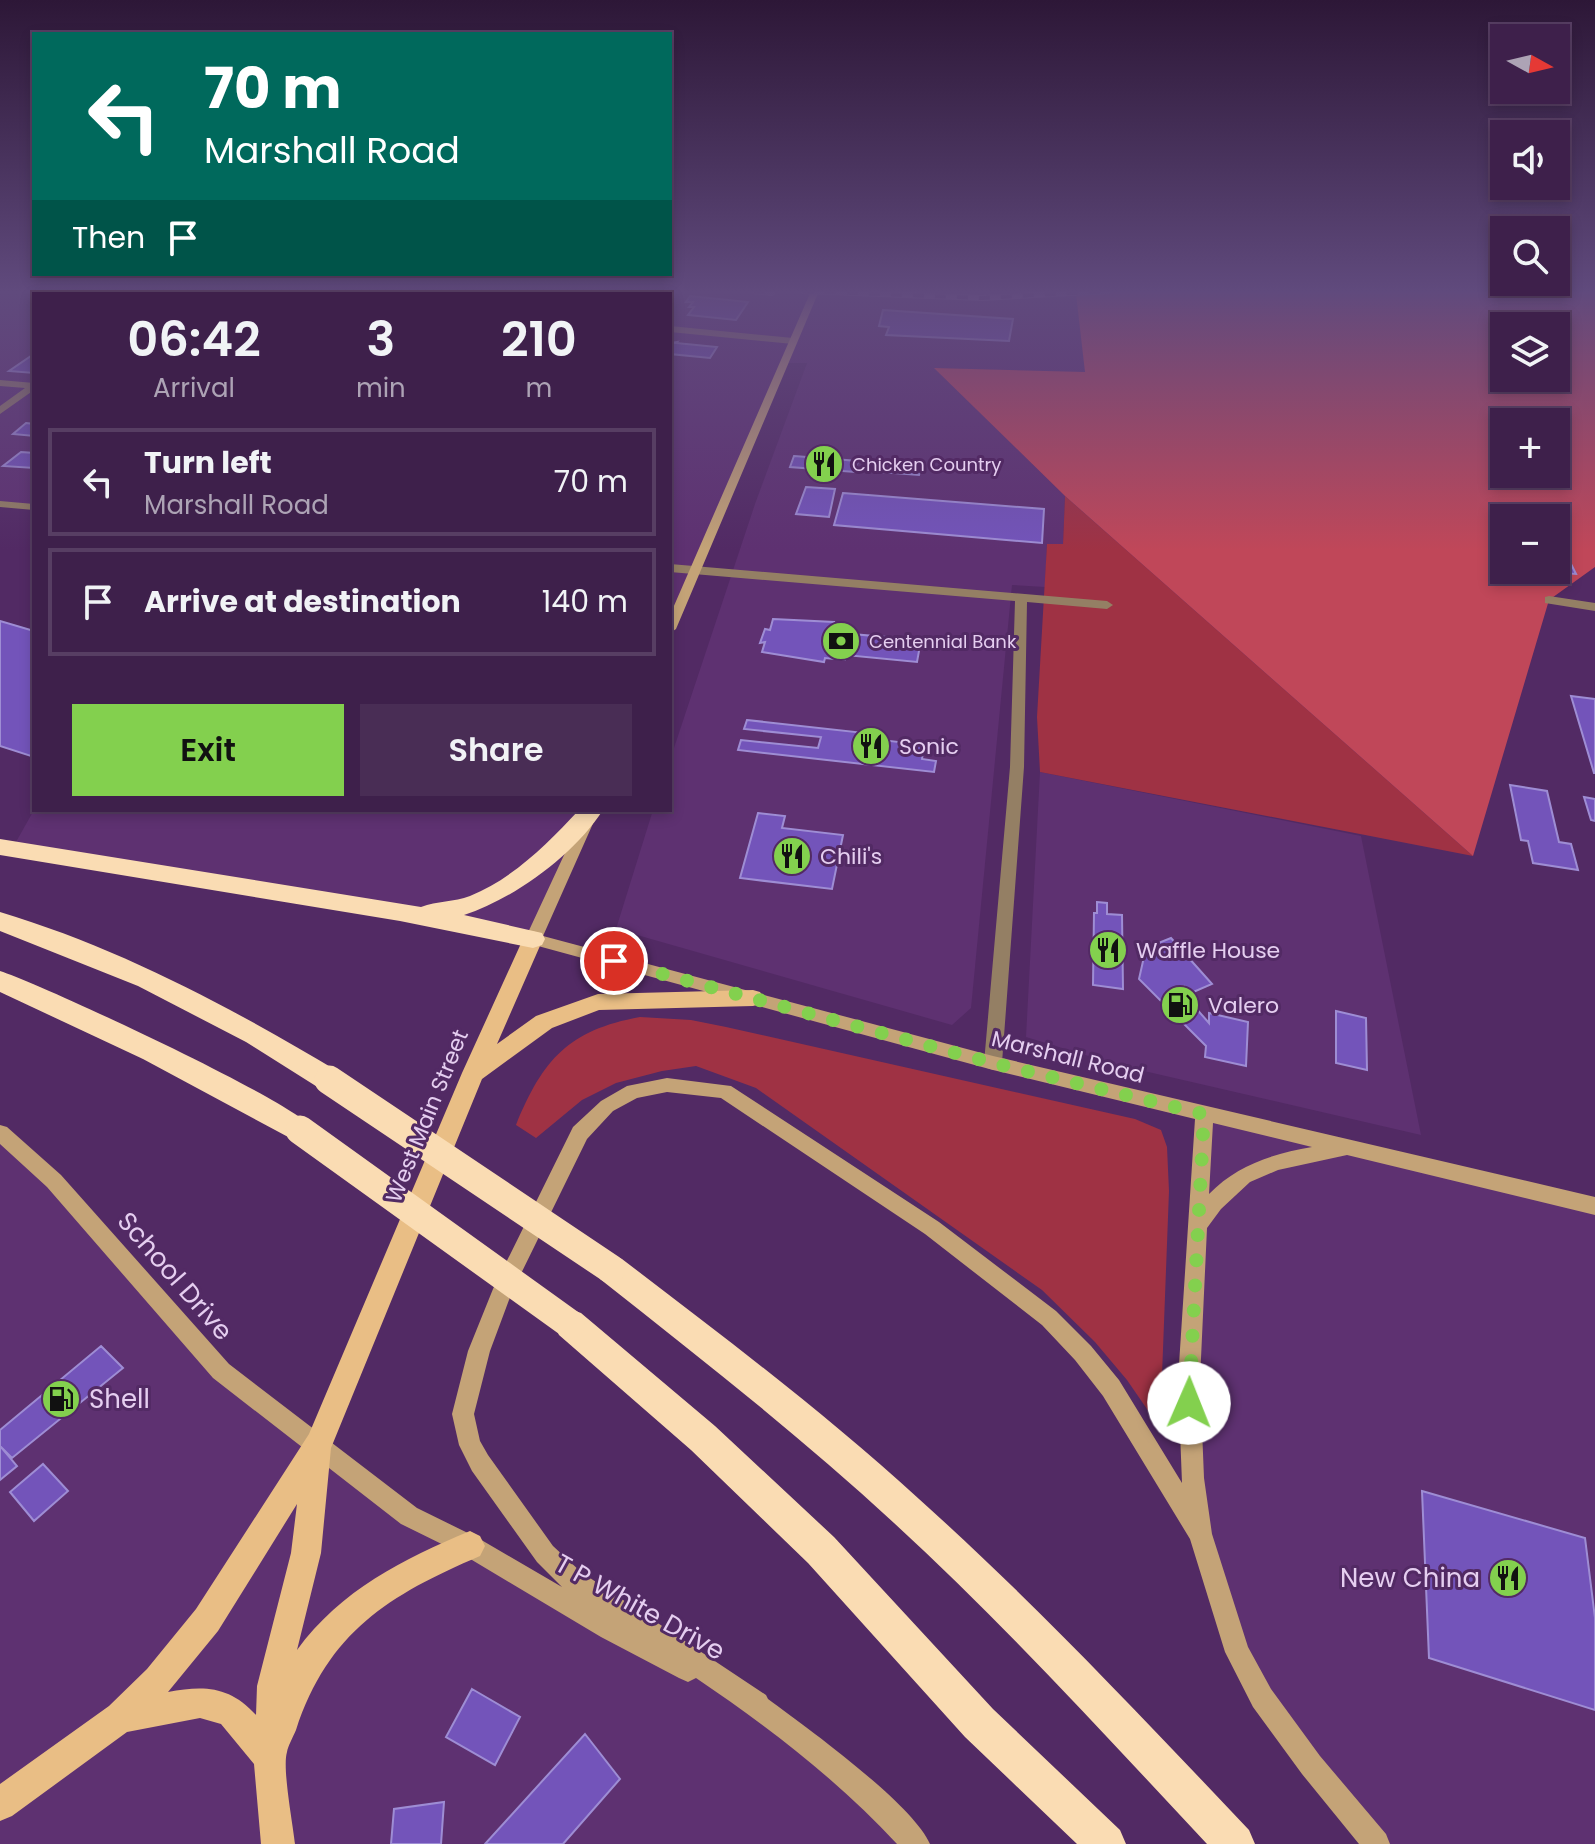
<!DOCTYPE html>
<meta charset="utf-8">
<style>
:root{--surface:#3e204b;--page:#492d55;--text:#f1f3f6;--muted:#ada3b5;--line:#573e63;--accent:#83d04e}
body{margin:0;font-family:Poppins,sans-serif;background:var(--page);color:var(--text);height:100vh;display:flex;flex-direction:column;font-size:30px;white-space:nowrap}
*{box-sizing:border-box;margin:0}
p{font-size:26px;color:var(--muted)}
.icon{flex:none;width:44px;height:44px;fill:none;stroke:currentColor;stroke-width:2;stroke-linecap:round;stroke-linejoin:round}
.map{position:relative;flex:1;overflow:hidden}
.details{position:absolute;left:32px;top:292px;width:640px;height:520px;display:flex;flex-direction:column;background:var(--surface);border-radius:0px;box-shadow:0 4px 12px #0003,0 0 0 2px var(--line)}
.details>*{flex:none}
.banner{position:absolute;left:32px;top:32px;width:640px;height:244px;border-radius:0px;box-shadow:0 4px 12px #0003,0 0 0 2px var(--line);background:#00695c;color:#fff;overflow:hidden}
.needle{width:52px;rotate:98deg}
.tools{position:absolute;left:1490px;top:24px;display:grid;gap:16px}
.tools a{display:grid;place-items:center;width:80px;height:80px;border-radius:0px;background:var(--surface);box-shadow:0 4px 12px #0003,0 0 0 2px var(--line);font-size:40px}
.pin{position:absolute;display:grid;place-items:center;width:68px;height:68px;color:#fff;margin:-34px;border:4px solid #fff;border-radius:50%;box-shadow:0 2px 8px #0007}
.me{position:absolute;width:88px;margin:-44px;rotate:1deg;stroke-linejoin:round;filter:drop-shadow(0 0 6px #0008)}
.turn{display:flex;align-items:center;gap:28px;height:168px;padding:0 40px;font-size:36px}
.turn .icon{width:104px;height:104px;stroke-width:2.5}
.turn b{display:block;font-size:56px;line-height:68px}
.then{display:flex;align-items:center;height:76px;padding:0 40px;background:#0003;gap:16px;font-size:30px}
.eta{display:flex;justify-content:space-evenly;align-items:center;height:136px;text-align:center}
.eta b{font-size:48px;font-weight:600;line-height:56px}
.action{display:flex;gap:16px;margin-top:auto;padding:16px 40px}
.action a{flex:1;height:92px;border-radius:0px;background:var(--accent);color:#111;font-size:32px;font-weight:600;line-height:92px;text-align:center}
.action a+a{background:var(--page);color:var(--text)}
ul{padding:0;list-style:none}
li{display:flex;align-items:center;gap:24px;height:108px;margin:0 16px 12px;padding:0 24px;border:4px solid var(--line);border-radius:0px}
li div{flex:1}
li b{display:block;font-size:30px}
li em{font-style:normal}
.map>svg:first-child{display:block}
</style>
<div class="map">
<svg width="1595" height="1844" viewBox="0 0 1595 1844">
<rect width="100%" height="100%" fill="#522a64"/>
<path fill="#5e3171" d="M0 291H1108L1076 294 1086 373 935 368 1065 496 1063 544 1047 545 1045 587 1012 585 971 1008 952 1025 616 929 653 810H670V760L755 504 807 363H784L670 629V294H34V507L0 504Z
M1040 772 1361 836 1421 1135 1118 1065 1026 1037Z
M34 810H592L533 939 12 849Z
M1204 1114 1595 1206V1844H1376L1262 1698 1193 1478Z
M0 1133 221 1371 358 1477 757 1704 916 1844H0Z"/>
<path fill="#9f3244" d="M1065 496 1473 856 1040 772 1037 717 1047 544H1063Z
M640 1017 691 1020 726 1027 1135 1119 1161 1130 1167 1147 1169 1191 1160 1428 1127 1380 1095 1342 1042 1290 756 1088 696 1066 662 1071 616 1083 582 1100 536 1138 516 1125C543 1059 569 1030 640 1017Z"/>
<path fill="#c04759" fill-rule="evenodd" d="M1108 291H1595V567L1549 600 1473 856 1065 496 934 368 1085 372 1076 294ZM1504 326H1556V378H1504ZM1504 422H1556V474H1504ZM1504 518H1556V570H1504Z"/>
<path fill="#7354ba" stroke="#9e8dd4" stroke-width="2" d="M690 296 748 302 736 320 688 315 694 307H689L693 302H686Z
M883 310 1013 319 1009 341 886 335 889 327 879 326Z
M677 342 676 343 717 347 710 358 670 354V343Z
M34 354V373L9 371Z
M26 423 34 424V436L13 434Z
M21 452 34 453V468L3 466Z
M794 456 858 461 855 472 790 467Z
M872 460 922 464 919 475 869 471Z
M806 487 835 489 829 517 796 514Z
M843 493 1044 509 1042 543 834 525Z
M1556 559 1569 560 1576 574 1548 572 1556 570Z
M773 619 834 622 833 626 853 628 852 634 921 640 917 662 846 655 845 660 825 658 824 662 762 652 765 642 760 643 765 629 770 630Z
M0 621 34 631V757L0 746Z
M1571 696 1595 699V773H1594Z
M747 720 874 734 873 739 924 745 922 759 936 761 934 772 738 750 741 740 818 748 821 737 744 729Z
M1510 785 1547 791 1559 842 1571 844 1578 870 1533 863 1528 841 1521 840Z
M1584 797 1595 799V821L1591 820Z
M758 813 785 816 782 828 843 835 832 889 740 878Z
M1097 902 1107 903V914L1122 915 1123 989 1093 985 1094 913H1097Z
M1171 938 1212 984 1191 993 1184 986 1178 988 1209 1023V1013L1248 1022 1246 1066 1205 1057 1206 1046 1139 979 1146 948Z
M1336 1011 1366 1018 1367 1070 1336 1063Z
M101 1346 123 1368 12 1458 0 1446V1430Z
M0 1446 17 1466 0 1480Z
M43 1464 68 1491 34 1521 10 1492Z
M1422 1491 1585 1538 1595 1618V1710L1429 1658Z
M472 1689 520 1717 495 1765 446 1737Z
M585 1734 620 1779 563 1844H485Z
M444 1802 441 1844H391L394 1809Z"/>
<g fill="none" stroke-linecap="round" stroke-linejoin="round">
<path fill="#947f64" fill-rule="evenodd" d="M268 291H299L304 294H277Z
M670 326 793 338 797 341 793 344 670 332Z
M0 380 34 383V390L0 414V406L25 388 0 386Z
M0 501 34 504V510L0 507Z
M670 564 1107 601 1113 605 1107 609 1027 602 1024 767 1002 1063 999 1068 993 1070 987 1068 984 1063 1010 767 1015 601 670 572Z
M1549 596 1595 603V611L1545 603V597Z"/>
<path fill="#c4a377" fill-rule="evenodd" d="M811 291H819L676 629 670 633V615Z
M585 810H599L543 936 993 1056 1595 1197V1215L1347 1155 1278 1170 1250 1182 1221 1209 1207 1228 1200 1380 1204 1478 1212 1534 1248 1647 1271 1689 1320 1756 1386 1834 1390 1844H1359L1302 1774 1253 1707 1225 1652 1190 1539 1103 1396 1075 1360 1042 1325 925 1234 721 1098 667 1092 637 1098 613 1111 587 1139 512 1292 490 1351 474 1414 480 1441 488 1455 553 1546 581 1572 766 1695 768 1699C806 1727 913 1804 930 1844H897C839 1781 767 1726 696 1678L688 1682 679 1678 601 1637 462 1554 401 1524 213 1378 47 1187 0 1144V1125L7 1127 61 1175 229 1364 417 1508 478 1538 562 1587 537 1562 472 1471 459 1445 452 1414 468 1351 493 1289 573 1127 601 1101 627 1086 667 1078 731 1086 939 1222 1056 1311 1091 1346 1119 1380 1182 1483 1178 1380 1195 1119 993 1070 527 943 525 939ZM1213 1123 1312 1147C1272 1154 1237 1165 1209 1194Z"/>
<path fill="#e9be85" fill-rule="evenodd" d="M533 931 540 934 543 939 497 1044 536 1016 598 994 753 990 760 992 764 998 760 1004 753 1006 599 1010 552 1028 482 1079 331 1448 321 1553 297 1650C341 1590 403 1559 470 1531L480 1536 485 1546 480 1556C389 1595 328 1632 296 1730 293 1737 288 1746 287 1752 282 1768 293 1824 295 1844H261L254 1764 221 1724 200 1718 127 1732 12 1816 0 1821V1784L109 1706 147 1669 196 1609 309 1434 462 1073 523 939 526 934ZM297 1504 291 1553 257 1686 256 1715C230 1686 204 1685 168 1692L218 1631Z"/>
<path fill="#fadcb3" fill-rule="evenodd" d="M579 810H603C574 855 514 899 464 915L542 933 545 939 542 945 533 948 400 921 0 855V839L421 907C437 901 454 902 470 896 514 878 548 843 579 810Z
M0 912C120 948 232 1008 339 1072L342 1080 339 1088 329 1091 319 1088 246 1042 138 986 0 931Z
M0 971C41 984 302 1105 314 1130L310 1138 300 1142 290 1138 143 1059 0 992Z
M611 1255 622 1259C723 1336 825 1413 919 1499 1035 1603 1142 1717 1249 1830L1255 1844H1207C1105 1735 1004 1624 894 1523 800 1436 700 1358 600 1279L596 1269 600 1259Z
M570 1309 581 1313 715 1426 834 1537 993 1709 1120 1830 1126 1844H1077L965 1737 808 1563 691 1450 559 1335 554 1324 559 1313Z"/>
<defs>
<path id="rail" d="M754 291 772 293
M803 291 982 298 1108 291"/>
</defs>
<use href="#rail" stroke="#a385b1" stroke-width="6"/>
<use href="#rail" stroke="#522a64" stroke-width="4" stroke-dasharray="11" stroke-linecap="butt"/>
<path stroke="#fadcb3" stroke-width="29" d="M329 1080 611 1269
M300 1130 570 1324"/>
</g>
<linearGradient id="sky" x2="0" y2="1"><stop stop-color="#2d1737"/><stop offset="0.53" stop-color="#604a7d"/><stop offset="1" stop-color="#604a7d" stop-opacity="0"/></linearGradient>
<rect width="1595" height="550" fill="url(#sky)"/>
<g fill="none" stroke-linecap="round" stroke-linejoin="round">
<path stroke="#83d04e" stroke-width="14" stroke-dasharray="0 25.2" d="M614 961 993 1063 1204 1114 1189 1403"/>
</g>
<defs>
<symbol id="restaurant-disc" viewBox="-11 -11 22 22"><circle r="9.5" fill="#83d04e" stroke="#522a64"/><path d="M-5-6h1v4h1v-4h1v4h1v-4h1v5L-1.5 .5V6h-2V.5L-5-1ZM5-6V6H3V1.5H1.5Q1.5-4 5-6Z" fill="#111"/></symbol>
<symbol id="bank-disc" viewBox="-11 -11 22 22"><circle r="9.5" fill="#83d04e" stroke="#522a64"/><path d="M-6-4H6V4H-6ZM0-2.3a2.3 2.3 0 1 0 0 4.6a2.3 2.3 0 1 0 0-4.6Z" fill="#111"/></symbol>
<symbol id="fuel-disc" viewBox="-11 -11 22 22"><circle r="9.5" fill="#83d04e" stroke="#522a64"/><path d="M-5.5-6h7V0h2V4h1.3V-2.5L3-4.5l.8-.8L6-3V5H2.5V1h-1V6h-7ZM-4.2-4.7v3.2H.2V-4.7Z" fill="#111"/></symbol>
</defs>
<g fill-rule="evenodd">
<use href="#restaurant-disc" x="802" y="442" width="44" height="44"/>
<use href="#bank-disc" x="819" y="619" width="44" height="44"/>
<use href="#restaurant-disc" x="849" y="724" width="44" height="44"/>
<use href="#restaurant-disc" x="770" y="834" width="44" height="44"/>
<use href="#restaurant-disc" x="1086" y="928" width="44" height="44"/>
<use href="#fuel-disc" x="1158" y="983" width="44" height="44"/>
<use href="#fuel-disc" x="39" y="1377" width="44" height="44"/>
<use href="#restaurant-disc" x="1486" y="1556" width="44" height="44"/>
</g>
<g text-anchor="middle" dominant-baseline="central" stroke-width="6" stroke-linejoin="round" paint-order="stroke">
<g font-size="18" fill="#e5cef0" stroke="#522a64" text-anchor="start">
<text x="852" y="464">Chicken Country</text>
<text x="869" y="641">Centennial Bank</text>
</g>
<g font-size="22" fill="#e5cef0" stroke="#522a64" text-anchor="start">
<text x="899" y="746">Sonic</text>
<text x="820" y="856">Chili's</text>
<text x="1136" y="950">Waffle House</text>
<text x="1208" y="1005">Valero</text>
</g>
<g font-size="22" fill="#e5cef0" stroke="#522a64">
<text transform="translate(1068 1057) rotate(14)">Marshall Road</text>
<text transform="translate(427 1116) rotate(-68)">West Main Street</text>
</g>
<g font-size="26" fill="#e5cef0" stroke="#522a64">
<text transform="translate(175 1276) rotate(49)">School Drive</text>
<text transform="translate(640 1607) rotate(29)">T P White Drive</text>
</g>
<g font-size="26" fill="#e5cef0" stroke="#522a64" text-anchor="start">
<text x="89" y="1399">Shell</text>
<text x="1480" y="1578" text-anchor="end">New China</text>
</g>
</g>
</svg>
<div class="tools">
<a><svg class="needle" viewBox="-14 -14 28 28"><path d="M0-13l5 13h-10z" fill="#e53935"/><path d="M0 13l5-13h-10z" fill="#ada3b5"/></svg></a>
<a><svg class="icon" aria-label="sound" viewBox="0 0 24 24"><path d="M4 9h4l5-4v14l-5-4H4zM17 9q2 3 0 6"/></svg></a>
<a><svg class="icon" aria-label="search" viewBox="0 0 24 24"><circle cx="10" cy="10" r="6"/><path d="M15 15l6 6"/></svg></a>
<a><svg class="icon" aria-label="layers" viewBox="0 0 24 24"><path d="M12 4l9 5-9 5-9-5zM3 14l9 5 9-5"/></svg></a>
<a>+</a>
<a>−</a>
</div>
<div class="pin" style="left:614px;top:961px;background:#d93025"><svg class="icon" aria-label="arrive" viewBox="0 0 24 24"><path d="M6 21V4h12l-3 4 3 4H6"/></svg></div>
<svg class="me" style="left:1189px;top:1403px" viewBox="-20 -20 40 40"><circle r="19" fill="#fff"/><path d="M0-13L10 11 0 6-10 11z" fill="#83d04e"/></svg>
<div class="banner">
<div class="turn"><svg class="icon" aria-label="left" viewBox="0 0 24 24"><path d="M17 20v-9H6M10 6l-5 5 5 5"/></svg><div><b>70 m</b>Marshall Road</div></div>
<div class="then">Then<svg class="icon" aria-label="arrive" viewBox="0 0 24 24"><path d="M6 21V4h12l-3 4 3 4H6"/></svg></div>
</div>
<section class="details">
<div class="eta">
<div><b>06:42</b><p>Arrival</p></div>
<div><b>3</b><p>min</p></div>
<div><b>210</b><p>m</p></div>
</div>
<ul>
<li><svg class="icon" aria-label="left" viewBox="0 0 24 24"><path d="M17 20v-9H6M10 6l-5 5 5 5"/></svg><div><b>Turn left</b><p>Marshall Road</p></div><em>70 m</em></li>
<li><svg class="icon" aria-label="arrive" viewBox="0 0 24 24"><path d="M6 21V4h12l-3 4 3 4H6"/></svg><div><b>Arrive at destination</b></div><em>140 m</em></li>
</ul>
<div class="action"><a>Exit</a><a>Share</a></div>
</section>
</div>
